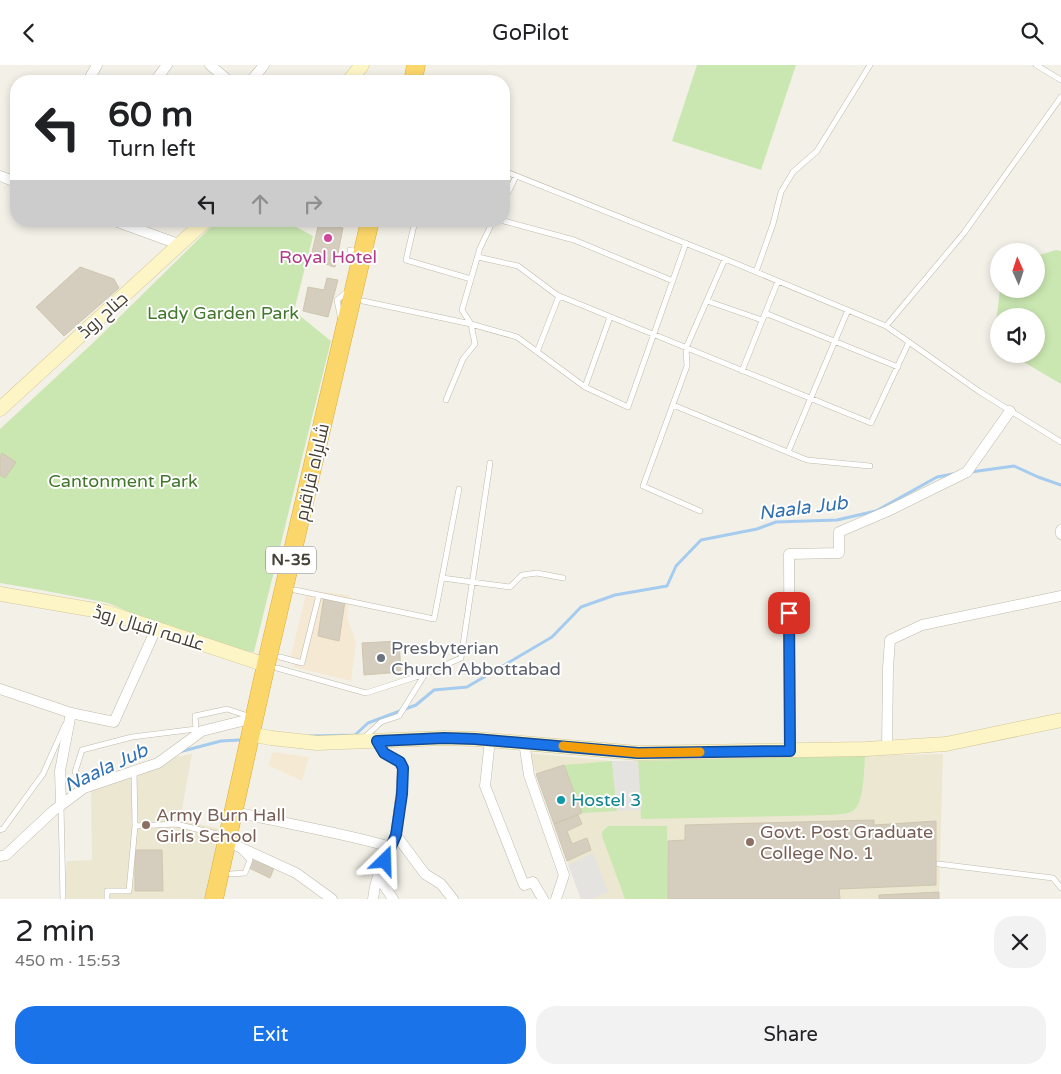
<!DOCTYPE html>
<meta charset="utf-8">
<style>
:root{--surface:#fff;--page:#f2f2f2;--text:#202124;--muted:#757577;--accent:#1a73e8}
body{margin:0;font-family:"Varela Round",Cairo,sans-serif;background:var(--page);color:var(--text);height:100vh;display:flex;flex-direction:column;font-size:19px;white-space:nowrap}
*{box-sizing:border-box;margin:0}
p{font-size:16px;color:var(--muted)}
.icon{flex:none;width:28px;height:28px;fill:none;stroke:currentColor;stroke-width:2;stroke-linecap:round;stroke-linejoin:round}
.map{position:relative;height:834px;overflow:hidden}
.side{display:flex;flex-direction:column;background:var(--surface);flex:1}
.side>*{flex:none}
.top-card{position:absolute;left:10px;top:10px;width:500px;height:152px;border-radius:20px;box-shadow:0 2px 8px #0003;background:#fff;color:var(--text);overflow:hidden}
.needle{width:32px;rotate:357deg}
.buttons{position:absolute;left:990px;top:178px;display:grid;gap:10px}
.buttons a{display:grid;place-items:center;width:55px;height:55px;border-radius:50%;background:var(--surface);box-shadow:0 2px 8px #0003;font-size:25px}
.pin{position:absolute;display:grid;place-items:center;width:42px;height:42px;color:#fff;margin:-21px;border-radius:10px;box-shadow:0 2px 8px #0006}
.me{position:absolute;width:55px;margin:-28px;rotate:22deg;stroke-linejoin:round;filter:drop-shadow(0 0 4px #0008)}
.turn{display:flex;align-items:center;gap:18px;height:105px;padding:0 15px;font-size:22px}
.turn .icon{width:65px;height:65px;stroke-width:2.5}
.turn b{display:block;font-size:35px;line-height:42px}
.lanes{display:flex;align-items:center;height:48px;padding:0 15px;background:#0003;justify-content:center;gap:25px;direction:ltr}
.lanes .off{opacity:.35}
.round{display:grid;place-items:center;flex:none;width:52px;height:52px;border-radius:20px;background:var(--page)}
.head{display:flex;align-items:center;justify-content:space-between;height:85px;padding:0 15px}
h1{font-size:30px;font-weight:600;line-height:38px}
.cta{display:flex;gap:10px;margin-top:auto;padding:10px 15px}
.cta a{flex:1;height:58px;border-radius:20px;background:var(--accent);color:#fff;font-size:20px;font-weight:600;line-height:58px;text-align:center}
.cta a+a{background:var(--page);color:var(--text)}
header{display:flex;justify-content:space-between;align-items:center;height:65px;padding:0 15px;background:var(--surface);font-size:22px;font-weight:600}
.map>svg:first-child{display:block}
</style>
<header><svg class="icon" aria-label="back" viewBox="0 0 24 24"><path d="M15 5l-7 7 7 7"/></svg>GoPilot<svg class="icon" aria-label="search" viewBox="0 0 24 24"><circle cx="10" cy="10" r="6"/><path d="M15 15l6 6"/></svg></header>
<div class="map">
<svg width="1061" height="834" viewBox="0 0 1061 834">
<rect width="100%" height="100%" fill="#f3f1e7"/>
<path fill="#f5e9d3" d="M307 525 350 530 347 552 356 577 351 616 294 602 291 591Z
M273 687 309 692 302 716 268 700Z"/>
<path fill="#ece7d1" d="M529 688 612 696 943 689 939 834H581Z
M192 689 180 755 220 764 205 834H63L67 796 92 795 91 723 164 694Z"/>
<path fill="#cae7b1" d="M697 0H796L761 105 672 76Z
M217 156H285L313 171 294 246 331 276 254 587 209 582 108 538 41 525 0 518V364L95 276Z
M1056 185 1061 186V319L1010 289H1036V251H999V268L996 258 1000 224H1036V191Z
M865 691C864 704 864 738 854 745 848 750 838 749 830 750L641 754 638 696Z
M612 696 617 746 582 748 564 700Z
M608 761H667L668 834H625L602 771V767Z"/>
<path fill="#e5e3df" d="M612 696H638L641 745 617 746Z
M593 788 608 827 592 834H581L568 800Z"/>
<g fill="none" stroke-linecap="round" stroke-linejoin="round">
<path stroke="#a5cbef" stroke-width="3" d="M971 407 1014 401 1038 412 1061 420
M309 671 355 670 368 658 416 640 434 625 467 622 552 572 581 542 615 530 667 521 676 501 701 475 757 464 776 457 837 455 876 446 937 412 953 409
M179 687 221 676 239 675"/>
</g>
<path fill="#d5cdbd" stroke="#cfc6b0" d="M319 157 343 163 338 188 332 187 329 200 310 196Z
M333 188 337 189 335 202 330 201Z
M80 202 114 214 119 223 64 271 36 242Z
M327 213 338 215 328 252 303 246 308 222 324 225Z
M2 388 16 397 5 413 0 410V392Z
M324 531 345 536 339 576 318 571Z
M399 576 401 607 364 610 362 578Z
M564 700 582 748 554 759 536 709Z
M578 750 582 759 567 766 572 779 587 773 591 785 567 796 554 759Z
M874 755V760L936 756V820L839 824 840 834H668V776L685 775V760Z
M135 785H162L163 826H135Z
M254 791 275 800 270 813 249 803Z
M939 827V834H879V830Z"/>
<g fill="none" stroke-linecap="round" stroke-linejoin="round">
<defs>
<path id="lane" d="M1036 0 1061 15
M504 106 725 194 886 261 964 168 1061 32
M504 136 516 111
M415 156 406 195 471 214
M504 156 574 175 673 216
M350 185 360 188
M478 192 518 201 557 230 871 358 909 277
M756 207 773 159 781 127 793 107 817 86 870 0
M363 236 471 259 517 272 585 322 628 342 686 178
M707 236 762 255
M765 248 898 302
M341 255 337 235 348 226
M886 261 980 327 1061 377
M537 287 559 231
M742 306 778 216
M585 322 610 252
M446 335 463 294 475 279 471 259 462 245 480 183 493 156
M673 340 807 395 870 401
M788 387 848 245
M700 446 643 421 687 301 686 283 725 194
M442 513 510 522 522 510 537 508 563 513
M295 525 434 554 459 424
M280 592 302 598 319 530
M277 603 366 628 425 609
M364 673 381 657 399 651 425 609 461 593 490 398
M75 707 82 685 132 672 196 664 195 651 227 644 251 652
M61 740 63 834
M135 761 176 759 225 771
M0 765 3 764 43 709 65 660
M939 799 1053 813 1061 823
M231 809 245 808 250 795 242 787
M107 834V826H129L135 761 134 706"/>
<path id="street" d="M210 0 229 16
M88 16 97 0
M155 16 167 0
M251 16 264 0
M0 111 16 117
M115 156 181 180
M1061 465V469
M0 624 71 648
M490 675 485 721 524 820 533 817 543 834
M377 676 384 688 399 697 403 703 401 729 396 770 425 809 441 819 453 834
M524 677 529 710 564 810 556 834
M887 683 888 603 890 575 922 560 1061 531
M790 685 789 489 839 488V467L888 446 967 407 1010 346
M61 739 60 706 71 648 114 657 156 564
M244 749C293 760 343 768 391 782
M237 781 296 808 332 834
M0 791 6 790 53 746 84 723 158 698 202 666 254 653
M378 811 393 834
M373 834C375 811 385 797 393 776"/>
<path id="secondary" d="M349 16 362 0
M0 344 205 156
M0 529 106 547 266 600
M250 669 271 673 317 678 444 673 475 674 638 688 866 684 946 679 1061 655"/>
<path id="highway" d="M413 16 416 0
M214 834 266 600 370 156"/>
</defs>
<use href="#lane" stroke="#bfb9aa" stroke-width="6"/>
<use href="#street" stroke="#bfb9aa" stroke-width="11"/>
<use href="#secondary" stroke="#d3c798" stroke-width="15"/>
<use href="#highway" stroke="#dbac3a" stroke-width="19"/>
<use href="#lane" stroke="#fff" stroke-width="5"/>
<use href="#street" stroke="#fff" stroke-width="10"/>
<use href="#secondary" stroke="#fef5c7" stroke-width="14"/>
<use href="#highway" stroke="#fbd66a" stroke-width="18"/>
</g>
<g fill="none" stroke-linecap="round" stroke-linejoin="round">
<defs>
<path id="route" d="M385 796 396 770 402 729 403 703 400 697 384 688 377 676 444 673 475 674 638 688 790 686 789 548"/>
</defs>
<use href="#route" stroke="#114b97" stroke-width="12"/>
<use href="#route" stroke="#1a73e8" stroke-width="9"/>
<path stroke="#f59e0b" stroke-width="9" d="M563 681 638 688 700 687"/>
</g>
<circle fill="#d1479c" stroke="#fff" stroke-width="2" cx="328" cy="173" r="5"/>
<circle fill="#6b7280" stroke="#fff" stroke-width="2" cx="381" cy="593" r="5"/>
<circle fill="#0f9aa8" stroke="#fff" stroke-width="2" cx="561" cy="735" r="5"/>
<g fill="#8d6e63" stroke="#fff" stroke-width="2">
<circle cx="146" cy="760" r="5"/>
<circle cx="750" cy="777" r="5"/>
</g>
<g text-anchor="middle" dominant-baseline="central" stroke-width="4" stroke-linejoin="round" paint-order="stroke">
<rect fill="#fff" stroke="#7e7a72" stroke-width="1" x="266" y="481.5" width="50" height="27" rx="4"/>
<g font-size="16" font-weight="bold" fill="#464136">
<text x="291" y="495">N-35</text>
</g>
<g font-size="18" fill="#b23c85" stroke="#fff">
<text x="328" y="192">Royal Hotel</text>
</g>
<g font-size="18" fill="#41772a" stroke="#fff">
<text x="223" y="248">Lady Garden Park</text>
<text x="123" y="416">Cantonment Park</text>
</g>
<g font-size="18" fill="#464136" stroke="#fff">
<text transform="translate(103 250) rotate(-42)">جناح روڈ</text>
<text transform="translate(312 407) rotate(-77)">شاہراہ قراقرم</text>
<text transform="translate(149 563) rotate(17)">علامہ اقبال روڈ</text>
</g>
<g font-size="18" fill="#5b616d" stroke="#fff" text-anchor="start">
<text x="391" y="583">Presbyterian<tspan x="391" dy="21">Church Abbottabad</tspan></text>
</g>
<g font-size="18" fill="#0d838f" stroke="#fff" text-anchor="start">
<text x="571" y="735">Hostel 3</text>
</g>
<g font-size="18" fill="#785e54" stroke="#fff" text-anchor="start">
<text x="156" y="750">Army Burn Hall<tspan x="156" dy="21">Girls School</tspan></text>
<text x="760" y="767">Govt. Post Graduate<tspan x="760" dy="21">College No. 1</tspan></text>
</g>
<g font-size="19" font-style="italic" fill="#3171b1" stroke="#fff">
<text transform="translate(803 443) rotate(-7)">Naala Jub</text>
<text transform="translate(106 703) rotate(-25)">Naala Jub</text>
</g>
</g>
</svg>
<div class="buttons">
<a><svg class="needle" viewBox="-14 -14 28 28"><path d="M0-13l5 13h-10z" fill="#e53935"/><path d="M0 13l5-13h-10z" fill="#757577"/></svg></a>
<a><svg class="icon" aria-label="sound" viewBox="0 0 24 24"><path d="M4 9h4l5-4v14l-5-4H4zM17 9q2 3 0 6"/></svg></a>
</div>
<div class="pin" style="left:789px;top:548px;background:#d93025"><svg class="icon" aria-label="arrive" viewBox="0 0 24 24"><path d="M6 21V4h12l-3 4 3 4H6"/></svg></div>
<svg class="me" style="left:385px;top:796px" viewBox="-20 -20 40 40"><path d="M0-17L14 15 0 8-14 15z" fill="#1a73e8" stroke="#fff" stroke-width="4"/></svg>
<div class="top-card">
<div class="turn"><svg class="icon" aria-label="left" viewBox="0 0 24 24"><path d="M17 20v-9H6M10 6l-5 5 5 5"/></svg><div><b>60 m</b>Turn left</div></div>
<div class="lanes"><svg class="icon" aria-label="left" viewBox="0 0 24 24"><path d="M17 20v-9H6M10 6l-5 5 5 5"/></svg><svg class="icon off" aria-label="ahead" viewBox="0 0 24 24"><path d="M12 20V5M6 11l6-6 6 6"/></svg><svg class="icon off" aria-label="right" viewBox="0 0 24 24"><path d="M7 20v-9h11M14 6l5 5-5 5"/></svg></div>
</div>
</div>
<section class="side">
<div class="head"><div><h1>2 min</h1><p>450 m · 15:53</p></div><a class="round"><svg class="icon" aria-label="close" viewBox="0 0 24 24"><path d="M6 6l12 12M18 6L6 18"/></svg></a></div>
<div class="cta"><a>Exit</a><a>Share</a></div>
</section>
